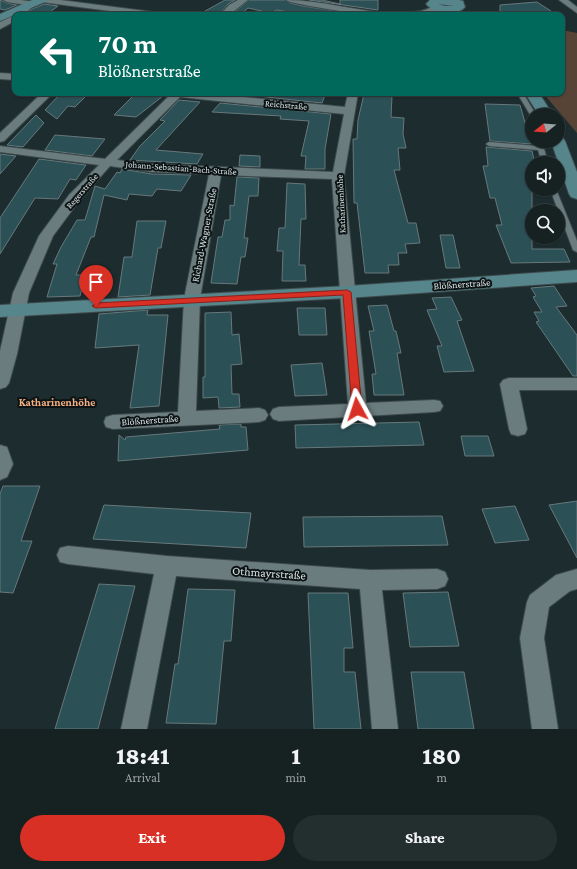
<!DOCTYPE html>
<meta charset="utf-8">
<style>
:root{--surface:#162122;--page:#232e2f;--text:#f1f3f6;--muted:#9ea3a5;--line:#353e40;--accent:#d93025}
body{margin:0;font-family:"Crimson Pro",serif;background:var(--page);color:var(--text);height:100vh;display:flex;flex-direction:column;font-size:15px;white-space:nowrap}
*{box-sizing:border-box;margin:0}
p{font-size:13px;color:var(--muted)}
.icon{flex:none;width:22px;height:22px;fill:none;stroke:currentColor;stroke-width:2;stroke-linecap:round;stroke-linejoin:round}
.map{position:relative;height:729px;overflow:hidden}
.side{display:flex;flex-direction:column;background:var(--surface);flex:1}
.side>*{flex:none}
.banner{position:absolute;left:12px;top:12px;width:553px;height:84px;border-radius:8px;box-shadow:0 1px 3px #0004,0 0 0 1px var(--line);background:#00695c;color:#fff;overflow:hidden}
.needle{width:26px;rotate:253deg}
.fabs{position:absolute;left:525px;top:108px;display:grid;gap:8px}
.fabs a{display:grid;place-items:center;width:40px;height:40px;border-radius:50%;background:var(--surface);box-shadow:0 1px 3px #0004,0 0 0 1px var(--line);font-size:20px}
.pin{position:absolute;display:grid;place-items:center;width:34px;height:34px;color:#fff;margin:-41px -17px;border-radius:50% 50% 50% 0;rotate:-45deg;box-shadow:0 0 4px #0007}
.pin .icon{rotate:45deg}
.me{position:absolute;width:44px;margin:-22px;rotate:355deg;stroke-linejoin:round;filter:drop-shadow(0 0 3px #0008)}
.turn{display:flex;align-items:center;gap:14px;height:84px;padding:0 20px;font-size:18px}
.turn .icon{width:52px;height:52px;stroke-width:2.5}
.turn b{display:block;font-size:28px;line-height:34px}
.eta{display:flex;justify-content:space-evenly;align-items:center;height:68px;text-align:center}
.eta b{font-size:24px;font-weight:800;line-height:28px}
.cta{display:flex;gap:8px;margin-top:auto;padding:8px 20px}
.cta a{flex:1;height:46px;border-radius:24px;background:var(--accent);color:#fff;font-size:16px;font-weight:800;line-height:46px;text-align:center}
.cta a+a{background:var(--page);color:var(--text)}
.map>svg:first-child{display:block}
</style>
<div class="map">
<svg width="577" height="729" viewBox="0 0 577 729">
<rect width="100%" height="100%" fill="#1d2c2e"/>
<path fill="#574437" d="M562 30 577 33V133L543 93H562Z"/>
<path fill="#2b5157" stroke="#67787b" d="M0 0 7 3 17 5 5 10 0 9Z
M225 0H235L228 4 219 15H198Z
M249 0H285L290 3 303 6 361 15H305L277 10 270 13 248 8 240 15H231Z
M309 0H322L340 4V0H378V10Z
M537 2 557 15H500V5Z
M44 4 58 6 46 15H26L32 9Z
M61 93H89L75 107 68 106 57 119 45 110Z
M136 93 163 96 136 117 114 115Z
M229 93H298L325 95 322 103Z
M364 94 392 96 391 117 404 118 403 134 406 148H398L400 170H394L408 223H416L420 243 405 244 407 253H398L399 265H388L389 273H365L357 203H354L353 139H357L358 120Z
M179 100 200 102 156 150 203 154 197 164 130 160 140 146 165 121 160 120Z
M220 103 331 114 325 149V169H305L306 156H301L309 121 280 119 281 116 212 112Z
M485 104 520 105 531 144 490 141Z
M36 115 44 123 23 147 7 145Z
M55 135 105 139 92 156 45 150Z
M486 147 532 151 534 160H532V249H564L570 262 511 263 496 225H502L495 198H490L483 166H488Z
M0 154 16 156 0 174Z
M240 155 260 156V167L239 166Z
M39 159 86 165 76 180 70 179 58 199 35 198 0 254V218Z
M122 169 152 174 191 175 181 191 157 189 152 196 129 194 127 200 104 195 94 237H91L76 275H85L80 296 47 297 57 264H53L61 247 77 220H85L95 186 105 189 117 172 120 173Z
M237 177 259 178 258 196H249L244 238H248L245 257H241L237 284 211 283 218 237H222L225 220H230V205L234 206Z
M287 183 305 184 306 219H301L299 265H305L306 281H282L283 251H277L279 228H285Z
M137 221H166L161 248H158L150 295 118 297 124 257H132Z
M440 235H453L460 268H446Z
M554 286 567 306 556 307 577 335V376H573L536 322 539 321 534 312H542L533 297 536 296 531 288Z
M451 297 462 320 457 321 474 371 444 372 437 346H442L427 310 437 309 432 298Z
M387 305 394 331H396L401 353H397L404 395H374L372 374H376L369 331H374L368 306Z
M297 308H325L327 335H299Z
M148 310 147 315H168L159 406 130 408 139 345 95 348 99 314Z
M231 312 232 335 239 334 242 364 231 365 232 394H239L240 407 219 408 218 397 203 398V377H205V313Z
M322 363 327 395 295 396 291 365Z
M419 422 424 445 296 448 295 425Z
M241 424V427H246L248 450 118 461 119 435 125 440 126 437 220 429 219 425Z
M461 436H488L494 456H465Z
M3 486H40L21 541H32L13 593 0 592V494Z
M577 501V558L549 505Z
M104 505 251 513 246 548 93 539Z
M515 506 529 540 495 543 482 509Z
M442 516 448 545 304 547 303 517Z
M99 584 135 586 98 729H55Z
M188 589 235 590 231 641H224L216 724 166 723 175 664H178Z
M448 592 459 646 410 647 403 593Z
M308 593H348L353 648H344V672H355L361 729H314Z
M411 672H464L474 729H418Z"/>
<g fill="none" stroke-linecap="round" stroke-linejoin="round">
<defs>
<path id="lane" d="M517 93H523L536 115 531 116Z
M536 141H542L548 163H542L538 150 489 146 486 144 489 142 537 146Z
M550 189H556L577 241V252L573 250Z"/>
<path id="street" d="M3 0H21L34 2 35 4 24 15H15V21L0 29V22L15 15 26 5 7 2Z
M37 0H60L161 13 165 15H141L41 2Z
M238 0H248L229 15H220L229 5Z
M286 0C331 0 376 19 421 11 426 10 431 7 436 6L440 8C421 27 317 8 290 2Z
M559 0H568L577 7V13Z
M0 73 15 74V80L0 79Z
M42 93H53L4 141 0 142V133Z
M169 93H204L345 107 348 93H358L344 176 366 403 434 400 440 401 443 406 440 411 434 412 279 421 273 419 270 414 273 409 279 407 348 404 332 179 221 175 200 299 196 411 259 408 265 410 268 415 265 420 259 422 113 429 106 427 104 422 106 417 113 415 178 412 184 299 209 174 152 172 110 166 79 201 53 236 29 293 17 354 9 383 6 387 0 389V351L13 293 39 236 69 195 99 165 0 152V146L105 159 170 95ZM180 97 344 114 333 172 152 164 117 160Z
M509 378H577V390H519L527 429 525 434 518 436 511 434 509 429 500 384 503 380Z
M0 445 7 447 13 464 7 477 0 480Z
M68 546 167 556 370 570 437 569 445 572 448 579 445 586 437 589 382 590 398 729H372L360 589 176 576 147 729H121L154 574 68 564 60 562 57 555 60 548Z
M577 569V589L570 591 549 607 544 638 558 729H532L520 638 527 602 530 595 556 575Z"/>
<path id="secondary" d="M32 0H46L45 2 0 21V14Z
M430 0H459L463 1 465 7C456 17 434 14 426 4ZM438 4 454 6H445Z
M525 93H539L553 115H539Z
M558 137 563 138 565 141 577 172V199L571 197 569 194 551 141H558Z
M577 270V282L347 298 0 317V305L347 286Z"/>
</defs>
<use href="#lane" stroke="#3d4a4c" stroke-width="2"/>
<use href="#street" stroke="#3d4a4c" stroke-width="2"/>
<use href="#secondary" stroke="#3d4a4c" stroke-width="2"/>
<use href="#lane" fill="#6b7c7f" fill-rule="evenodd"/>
<use href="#street" fill="#6b7c7f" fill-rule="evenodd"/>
<use href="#secondary" fill="#56858c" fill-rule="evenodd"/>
</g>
<path fill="#d93025" stroke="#8d1f18" d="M347 290 351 292 362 409 357 413 352 409 343 295 96 308 92 306 96 303Z"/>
<g text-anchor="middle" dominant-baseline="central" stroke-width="4" stroke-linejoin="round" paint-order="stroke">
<g font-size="9" fill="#dae3e5" stroke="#0c1314">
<text transform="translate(286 105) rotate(5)">Reichstraße</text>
<text transform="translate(181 168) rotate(4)">Johann-Sebastian-Bach-Straße</text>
<text transform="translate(82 191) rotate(-49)">Regerstraße</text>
<text transform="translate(341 204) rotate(-93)">Katharinenhöhe</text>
</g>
<g font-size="10" fill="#dae3e5" stroke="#0c1314">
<text transform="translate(204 235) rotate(-79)">Richard-Wagner-Straße</text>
<text transform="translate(462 284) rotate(-4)">Blößnerstraße</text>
<text transform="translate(150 420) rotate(-4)">Blößnerstraße</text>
</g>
<g font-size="11" font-weight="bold" fill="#f5b084" stroke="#0c1314">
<text x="57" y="402">Katharinenhöhe</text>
</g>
<g font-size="12" fill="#dae3e5" stroke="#0c1314">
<text transform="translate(269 573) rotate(4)">Othmayrstraße</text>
</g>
</g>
</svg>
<div class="fabs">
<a><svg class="needle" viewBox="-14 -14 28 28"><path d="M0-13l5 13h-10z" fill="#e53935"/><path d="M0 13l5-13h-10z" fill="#9ea3a5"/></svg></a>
<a><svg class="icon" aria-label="sound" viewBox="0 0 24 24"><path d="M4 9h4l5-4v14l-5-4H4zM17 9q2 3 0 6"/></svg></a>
<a><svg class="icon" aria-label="search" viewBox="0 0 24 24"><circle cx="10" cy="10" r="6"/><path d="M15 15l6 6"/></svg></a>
</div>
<div class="pin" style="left:96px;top:306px;background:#d93025"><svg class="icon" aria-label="arrive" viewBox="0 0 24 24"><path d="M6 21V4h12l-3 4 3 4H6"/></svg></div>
<svg class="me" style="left:357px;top:409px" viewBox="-20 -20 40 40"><path d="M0-17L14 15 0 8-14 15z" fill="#d93025" stroke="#fff" stroke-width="4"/></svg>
<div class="banner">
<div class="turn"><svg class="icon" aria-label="left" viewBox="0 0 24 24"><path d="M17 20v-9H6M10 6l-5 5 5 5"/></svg><div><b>70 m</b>Blößnerstraße</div></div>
</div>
</div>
<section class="side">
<div class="eta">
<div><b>18:41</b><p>Arrival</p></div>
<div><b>1</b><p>min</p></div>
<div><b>180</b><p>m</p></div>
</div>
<div class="cta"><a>Exit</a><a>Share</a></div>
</section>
